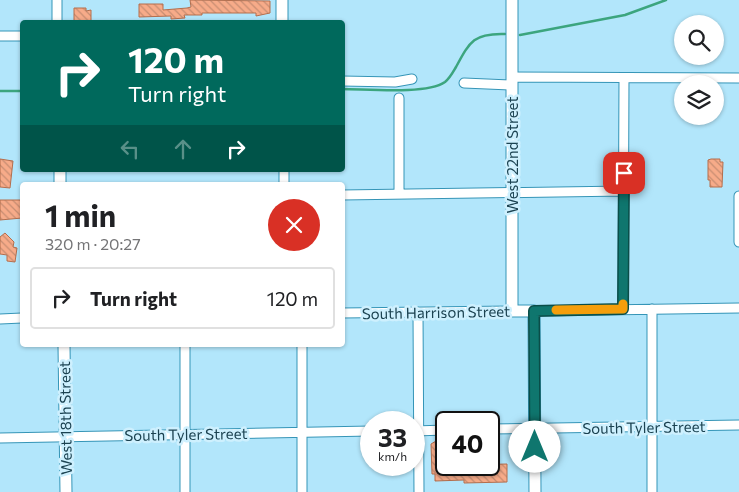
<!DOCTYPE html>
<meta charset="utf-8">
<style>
:root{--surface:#fff;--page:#f6f6f6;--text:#202124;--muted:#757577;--line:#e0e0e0}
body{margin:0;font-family:Commissioner,sans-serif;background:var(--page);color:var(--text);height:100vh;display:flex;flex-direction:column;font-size:19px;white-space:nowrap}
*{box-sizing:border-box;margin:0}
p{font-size:16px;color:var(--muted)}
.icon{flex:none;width:28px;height:28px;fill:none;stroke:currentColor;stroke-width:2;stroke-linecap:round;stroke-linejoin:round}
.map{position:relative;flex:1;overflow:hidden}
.drawer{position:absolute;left:20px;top:182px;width:325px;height:165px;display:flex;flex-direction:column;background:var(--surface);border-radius:5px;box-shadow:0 1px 4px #0004}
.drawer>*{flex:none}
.banner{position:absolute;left:20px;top:20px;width:325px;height:152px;border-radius:5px;box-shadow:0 1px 4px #0004;background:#00695c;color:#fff;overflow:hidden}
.controls{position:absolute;left:674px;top:15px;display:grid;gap:10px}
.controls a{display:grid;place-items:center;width:50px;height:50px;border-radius:50%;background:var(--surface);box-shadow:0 1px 4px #0004;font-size:25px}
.speed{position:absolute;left:360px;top:411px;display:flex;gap:10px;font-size:25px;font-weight:700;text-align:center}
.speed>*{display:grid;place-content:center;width:65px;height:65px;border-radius:50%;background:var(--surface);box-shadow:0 1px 4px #0004;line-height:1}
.speed small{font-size:12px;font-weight:400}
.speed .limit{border:2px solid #111;border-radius:8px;background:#fff;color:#111}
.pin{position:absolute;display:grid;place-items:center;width:42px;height:42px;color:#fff;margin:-21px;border-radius:10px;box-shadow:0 2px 8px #0006}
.me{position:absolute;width:55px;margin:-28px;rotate:0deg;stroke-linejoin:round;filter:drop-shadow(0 0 4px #0008)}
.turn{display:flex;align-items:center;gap:18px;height:105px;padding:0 25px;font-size:22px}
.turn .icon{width:65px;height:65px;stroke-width:2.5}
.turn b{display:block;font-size:35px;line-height:42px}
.lanes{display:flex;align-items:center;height:48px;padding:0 25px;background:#0003;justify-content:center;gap:25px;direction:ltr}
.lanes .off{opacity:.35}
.round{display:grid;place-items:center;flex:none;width:52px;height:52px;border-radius:26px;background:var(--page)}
.summary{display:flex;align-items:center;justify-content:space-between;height:85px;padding:0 25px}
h1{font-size:30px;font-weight:700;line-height:38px}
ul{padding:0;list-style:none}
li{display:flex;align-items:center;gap:15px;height:62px;margin:0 10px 8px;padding:0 15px;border:2px solid var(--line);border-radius:5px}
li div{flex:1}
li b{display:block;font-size:19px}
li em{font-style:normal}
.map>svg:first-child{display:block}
</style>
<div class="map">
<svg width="739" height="492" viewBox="0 0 739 492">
<defs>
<pattern id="building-back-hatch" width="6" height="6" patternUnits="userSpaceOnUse" patternTransform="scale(1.25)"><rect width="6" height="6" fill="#f7ab89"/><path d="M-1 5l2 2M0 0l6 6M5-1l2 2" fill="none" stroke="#c78d72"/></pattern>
</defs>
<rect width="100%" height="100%" fill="#b2e6fb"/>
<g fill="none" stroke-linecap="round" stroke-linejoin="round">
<path stroke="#3ca57e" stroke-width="2.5" d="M520 35 625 15 666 0
M342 89C366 89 426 95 445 82 450 78 453 72 456 67 470 41 474 33 505 34
M0 91H22"/>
</g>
<path fill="url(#building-back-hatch)" stroke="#b46e4d" d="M190 0 270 1V13L256 16V13H202V15H184L185 18 171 19V16L139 17V4H163V10L187 8 191 7Z
M74 8H86V11L91 10V21L74 22Z
M0 159 13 161 10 188 0 187Z
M711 159H720V162H723L722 187H710V180H708V160Z
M0 200H22V218L0 220Z
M5 233 14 242 13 247 17 248 15 262 7 261V255L0 254V237Z
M436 441 445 442 447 470 464 469V465L507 464V482L464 483V480L435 481V474H432L431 444Z"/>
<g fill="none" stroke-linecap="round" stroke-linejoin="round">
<defs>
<path id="minor" d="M57 0V22
M0 36H22
M512 77 739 78
M342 81 395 82 412 79
M464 83 512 85
M284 170V185
M399 194V98
M342 195 624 191
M739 196V242
M623 309 624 78
M652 309V492
M534 311 739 308
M418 312 419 492
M342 313 512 311
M0 319 22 318
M185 345V492
M302 345V492
M489 429 739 425
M414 431 446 430
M0 438 371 431"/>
<path id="tertiary" d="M282 0V22
M512 0V311H534L535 492
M60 170V185
M64 345 66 492"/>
</defs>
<use href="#minor" stroke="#3595b7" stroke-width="11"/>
<use href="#tertiary" stroke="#3595b7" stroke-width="13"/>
<use href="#minor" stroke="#fff" stroke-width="9"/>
<use href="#tertiary" stroke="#fff" stroke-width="11"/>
</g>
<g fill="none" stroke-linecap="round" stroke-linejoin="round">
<defs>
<path id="route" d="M535 447 534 311 623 309 624 173"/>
</defs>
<use href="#route" stroke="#0a4d48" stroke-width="12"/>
<use href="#route" stroke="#0f766e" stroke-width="9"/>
<path stroke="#f59e0b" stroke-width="9" d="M556 310 623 309V304"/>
</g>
<g text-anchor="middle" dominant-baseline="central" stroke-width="5" stroke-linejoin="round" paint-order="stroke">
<g font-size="15" fill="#1b4251" stroke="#cef0fe">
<text transform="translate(512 155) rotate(-90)">West 22nd Street</text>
<text transform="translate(436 312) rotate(-1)">South Harrison Street</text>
<text transform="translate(65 418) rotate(-91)">West 18th Street</text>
<text transform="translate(644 427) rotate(-1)">South Tyler Street</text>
<text transform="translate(186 434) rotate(-1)">South Tyler Street</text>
</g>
</g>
</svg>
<div class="controls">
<a><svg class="icon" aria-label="search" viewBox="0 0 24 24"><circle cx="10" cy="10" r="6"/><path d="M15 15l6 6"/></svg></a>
<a><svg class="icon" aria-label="layers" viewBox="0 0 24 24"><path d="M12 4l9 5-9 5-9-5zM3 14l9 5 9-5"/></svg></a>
</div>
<div class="speed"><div>33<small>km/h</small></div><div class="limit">40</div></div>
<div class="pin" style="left:624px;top:173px;background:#d93025"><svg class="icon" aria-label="arrive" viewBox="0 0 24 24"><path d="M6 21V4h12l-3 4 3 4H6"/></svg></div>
<svg class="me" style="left:535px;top:447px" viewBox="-20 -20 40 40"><circle r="19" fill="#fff"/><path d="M0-13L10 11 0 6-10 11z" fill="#0f766e"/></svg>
<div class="banner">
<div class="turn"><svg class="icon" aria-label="right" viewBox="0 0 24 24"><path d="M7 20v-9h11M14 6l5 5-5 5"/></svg><div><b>120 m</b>Turn right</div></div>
<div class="lanes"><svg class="icon off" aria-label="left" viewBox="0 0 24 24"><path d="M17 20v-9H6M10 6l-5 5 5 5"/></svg><svg class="icon off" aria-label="ahead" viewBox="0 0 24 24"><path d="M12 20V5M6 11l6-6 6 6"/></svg><svg class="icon" aria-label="right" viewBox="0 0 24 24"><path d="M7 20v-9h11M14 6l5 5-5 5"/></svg></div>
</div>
<section class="drawer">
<div class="summary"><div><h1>1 min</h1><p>320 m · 20:27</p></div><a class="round" style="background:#d93025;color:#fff"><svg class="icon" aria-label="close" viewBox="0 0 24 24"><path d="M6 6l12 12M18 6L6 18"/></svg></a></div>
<ul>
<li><svg class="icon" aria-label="right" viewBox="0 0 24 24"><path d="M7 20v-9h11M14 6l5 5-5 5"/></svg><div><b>Turn right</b></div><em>120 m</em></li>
</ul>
</section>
</div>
